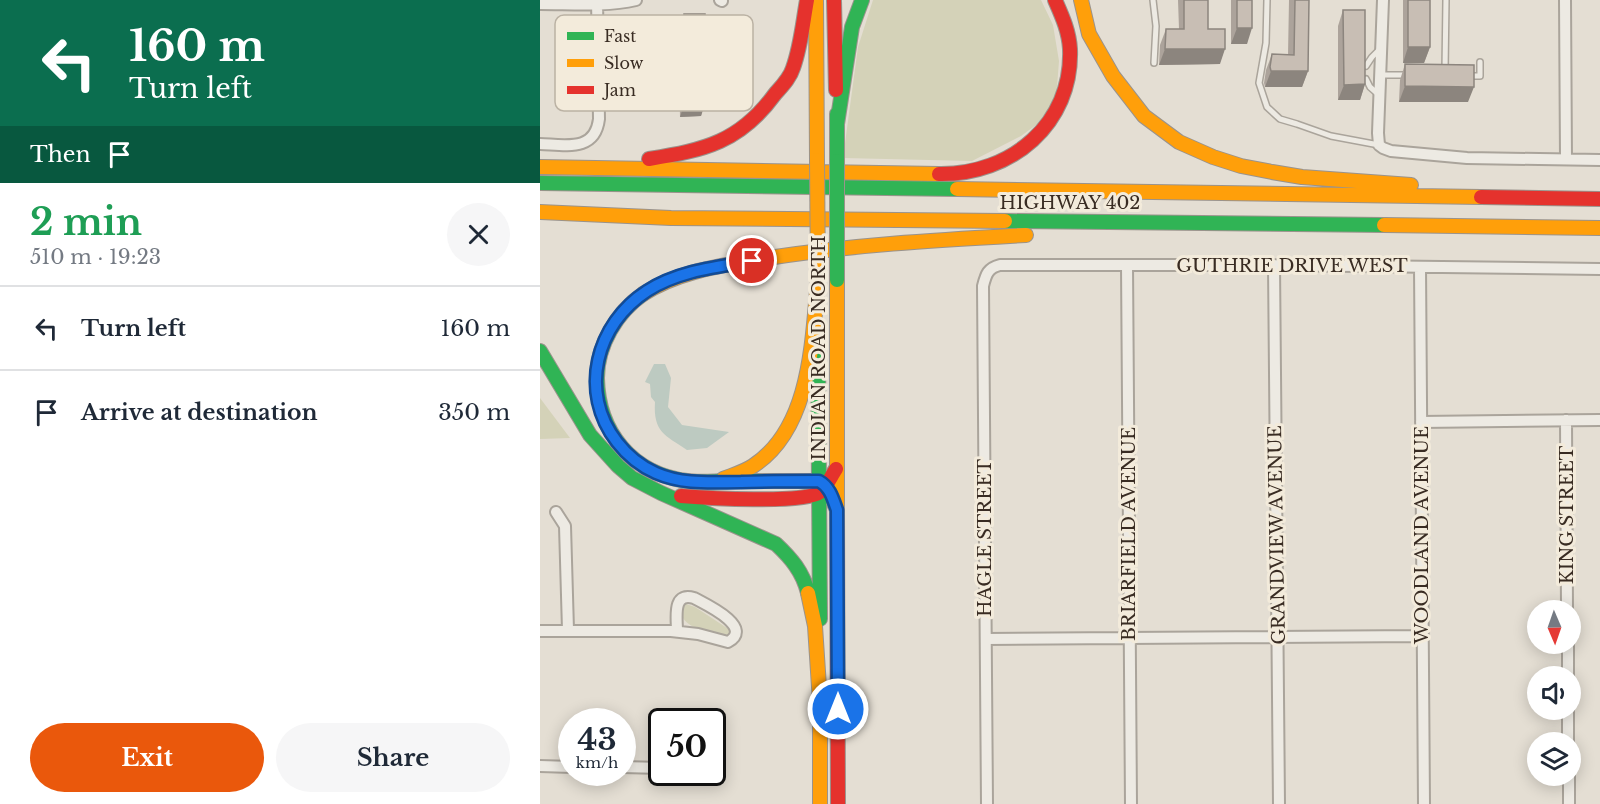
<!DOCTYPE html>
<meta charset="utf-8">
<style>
:root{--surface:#fff;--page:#f6f6f7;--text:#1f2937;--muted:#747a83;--line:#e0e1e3;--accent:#ea580c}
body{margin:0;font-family:"Libre Baskerville",serif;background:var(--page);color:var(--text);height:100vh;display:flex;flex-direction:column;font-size:22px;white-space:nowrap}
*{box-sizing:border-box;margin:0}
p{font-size:20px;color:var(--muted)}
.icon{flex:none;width:33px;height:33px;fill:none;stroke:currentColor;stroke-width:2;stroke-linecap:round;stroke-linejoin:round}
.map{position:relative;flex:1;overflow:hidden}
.details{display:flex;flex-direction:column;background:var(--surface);width:540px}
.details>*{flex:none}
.top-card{background:#0b6e4f;color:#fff;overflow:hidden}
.needle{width:39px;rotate:178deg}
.fabs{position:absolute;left:987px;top:600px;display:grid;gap:12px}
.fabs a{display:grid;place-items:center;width:54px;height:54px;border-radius:50%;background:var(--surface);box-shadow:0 3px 15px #0003;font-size:30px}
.speed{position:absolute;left:18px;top:708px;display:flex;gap:12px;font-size:30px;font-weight:700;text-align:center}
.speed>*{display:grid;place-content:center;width:78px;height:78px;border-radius:50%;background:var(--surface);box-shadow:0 3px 15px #0003;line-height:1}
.speed small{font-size:15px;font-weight:400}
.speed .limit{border:3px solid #111;border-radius:9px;background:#fff;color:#111}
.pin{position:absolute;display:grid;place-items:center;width:51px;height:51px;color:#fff;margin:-26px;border:3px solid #fff;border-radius:50%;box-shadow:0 2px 6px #0007}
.me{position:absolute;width:66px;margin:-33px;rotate:0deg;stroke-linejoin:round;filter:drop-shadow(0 0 4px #0008)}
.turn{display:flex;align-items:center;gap:21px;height:126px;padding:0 30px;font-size:27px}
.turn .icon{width:78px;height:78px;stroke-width:2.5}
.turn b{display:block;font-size:42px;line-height:51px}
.then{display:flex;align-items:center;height:57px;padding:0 30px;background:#0003;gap:12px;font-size:22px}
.round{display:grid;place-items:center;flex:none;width:63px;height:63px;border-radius:32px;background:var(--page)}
.overview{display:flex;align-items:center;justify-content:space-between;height:102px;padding:0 30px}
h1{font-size:36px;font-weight:700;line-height:45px;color:#1e9e55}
.cta{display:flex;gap:12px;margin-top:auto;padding:12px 30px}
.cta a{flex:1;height:69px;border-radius:36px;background:var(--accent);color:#fff;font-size:24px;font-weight:700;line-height:69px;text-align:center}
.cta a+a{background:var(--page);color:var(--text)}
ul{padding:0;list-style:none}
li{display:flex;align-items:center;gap:18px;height:84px;padding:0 30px;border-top:2px solid var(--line)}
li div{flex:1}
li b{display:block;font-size:22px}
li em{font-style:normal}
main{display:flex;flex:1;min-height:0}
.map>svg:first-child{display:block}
</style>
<main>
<section class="details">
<div class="top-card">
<div class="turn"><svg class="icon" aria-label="left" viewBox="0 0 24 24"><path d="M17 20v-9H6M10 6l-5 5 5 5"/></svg><div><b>160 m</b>Turn left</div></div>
<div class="then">Then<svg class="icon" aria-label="arrive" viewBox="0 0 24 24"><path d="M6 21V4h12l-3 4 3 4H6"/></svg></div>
</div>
<div class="overview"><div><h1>2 min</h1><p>510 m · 19:23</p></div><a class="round"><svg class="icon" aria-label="close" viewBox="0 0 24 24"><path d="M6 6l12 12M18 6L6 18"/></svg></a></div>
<ul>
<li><svg class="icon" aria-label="left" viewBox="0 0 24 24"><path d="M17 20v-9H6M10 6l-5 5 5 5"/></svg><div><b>Turn left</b></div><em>160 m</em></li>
<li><svg class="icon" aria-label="arrive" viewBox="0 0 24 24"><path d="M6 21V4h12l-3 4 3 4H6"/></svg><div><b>Arrive at destination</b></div><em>350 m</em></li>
</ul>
<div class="cta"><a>Exit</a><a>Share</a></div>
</section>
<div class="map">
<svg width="1060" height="804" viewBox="0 0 1060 804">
<rect width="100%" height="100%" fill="#e4ded3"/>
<path fill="#d4d2b8" d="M333 0H501L513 25 519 61 516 100 496 125 481 136 432 161 303 158 318 47Z
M0 398 30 438 0 439Z
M146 604 155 607 187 628 190 631 187 637H182C171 633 128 624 146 604Z"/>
<path fill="#bdcac1" d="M114 364H125L131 378 128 407 142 425 189 432 167 448 147 450C125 435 113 432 115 402L111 397 110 384 105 382Z"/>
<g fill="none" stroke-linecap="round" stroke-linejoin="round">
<defs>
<path id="lane" d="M613 0 616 26 614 63
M727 0 726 43 719 83 727 107 740 119 757 124 791 136 839 145
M826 66 832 57 840 49
M905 70 906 0
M840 75H866
M929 76H940V62
M826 79 830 87 838 94"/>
<path id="street" d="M180 0 182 1
M843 0 838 133 839 145 843 148 851 151 927 158 1060 160
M1025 0 1026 159
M0 4C32 4 65 7 96 0
M0 144C26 145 55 152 59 119L57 0
M587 265 591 804
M734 265 739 804
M880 267 884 804
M1026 420 1027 610
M881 422 1060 420
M16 512 25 526 28 630
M0 631H131L158 634 188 642C215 627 165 604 154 598 132 592 137 617 137 631
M446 639 883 636
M1028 644V676
M1028 710V742
M0 766 32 767
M82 767 122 768
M1029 776V804
M447 804 443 286C446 274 448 268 460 265H734L1060 269"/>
<path id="fast" d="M297 114V161
M297 124 312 27 322 0
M0 183 417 189
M465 221 844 225
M103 294C77 312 57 345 57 378 58 432 92 474 147 481 160 483 175 481 188 481 218 481 249 481 279 481L288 489 297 510
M278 346 280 619
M0 351 50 435 78 466 92 478 121 493 236 544C251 558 263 572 268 593"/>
<path id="slow" d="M276 0 277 160
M541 0 549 34 573 76 604 116 639 142 673 157 701 166 732 172 762 177 871 185
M0 167 399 174
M417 189 941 197
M0 212 131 218 465 221
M844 225 1060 228
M297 280V512
M103 294C139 271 180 266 221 259 309 245 397 240 486 235
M183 479C193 475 204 472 213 466 271 428 272 342 278 280
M268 593 275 626 280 702
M280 691V804"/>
<path id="jam" d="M294 0 296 90
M109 159C165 150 200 142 235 94 242 86 250 78 253 68 261 46 263 22 267 0
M399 174C471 175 533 124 530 49 529 31 522 16 515 0
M941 197 1060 199
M141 496C165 498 265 504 280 492 287 487 291 476 296 469
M297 512 298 804"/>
</defs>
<use href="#lane" stroke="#aaa49b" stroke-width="8"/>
<use href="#street" stroke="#aaa49b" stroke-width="14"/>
<use href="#fast" stroke="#9a938c" stroke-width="16"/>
<use href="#slow" stroke="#9a938c" stroke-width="16"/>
<use href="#jam" stroke="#9a938c" stroke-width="16"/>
<use href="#lane" stroke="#edeae3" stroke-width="5"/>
<use href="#street" stroke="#edeae3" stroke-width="10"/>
<use href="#fast" stroke="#30b455" stroke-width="14"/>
<use href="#slow" stroke="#ff9f0a" stroke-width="14"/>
<use href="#jam" stroke="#e5322d" stroke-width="14"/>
<defs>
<path id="fast-bridge" d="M297 161V280"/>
<path id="slow-bridge" d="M277 160 278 280"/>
</defs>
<use href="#fast-bridge" stroke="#9a938c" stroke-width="16" stroke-linecap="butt"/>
<use href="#slow-bridge" stroke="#9a938c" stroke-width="16" stroke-linecap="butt"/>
<use href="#fast-bridge" stroke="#30b455" stroke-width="14"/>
<use href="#slow-bridge" stroke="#ff9f0a" stroke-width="14"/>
</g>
<path fill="#aca39b" d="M638 0H668V29L680 64 619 65 620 45 626 29H639Z
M691 0H712L707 44H691Z
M749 0H769L768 71 762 87H725L724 83 726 70 732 54 748 55Z
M863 0H890V47L884 63H863Z
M803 10 825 84 820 100H798V26Z
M144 14 166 100 161 116 140 117 138 30Z
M865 64 928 102H859L860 80Z"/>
<path fill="#8c857e" d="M697 28H712L707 44H691Z
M868 47H890L884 63H863Z
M625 49H685L680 64 619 65Z
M731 71H768L762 87H725Z
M825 84 820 100H798L804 85Z
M865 86 934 87 928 102H859Z
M166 100 161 116 140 117 145 101Z"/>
<path fill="#c8beb4" stroke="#8c857e" stroke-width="1.5" d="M644 0H668V29H685V49H625L626 29H644Z
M697 0H712V28H697Z
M755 0H769L768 71H731L730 67 732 54 754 55Z
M868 0H890V47H868Z
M803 10H825V84L804 85Z
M144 14H165L166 100 145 101Z
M865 64 934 65V87L865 86Z"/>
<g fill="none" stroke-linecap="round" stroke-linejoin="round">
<defs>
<path id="route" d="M212 261C176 267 138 271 107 291 56 324 38 392 77 442 87 455 100 466 116 473 143 485 173 482 201 482 227 481 253 481 279 481 290 487 293 499 297 510L298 709"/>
</defs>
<use href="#route" stroke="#114b97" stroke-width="15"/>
<use href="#route" stroke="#1a73e8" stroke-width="10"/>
</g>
<g text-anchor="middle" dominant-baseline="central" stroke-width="6" stroke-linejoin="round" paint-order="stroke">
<g font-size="18" fill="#392c23" stroke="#f3ebdb">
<text x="530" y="203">HIGHWAY 402</text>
<text x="752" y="266">GUTHRIE DRIVE WEST</text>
<text transform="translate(279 348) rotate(-90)">INDIAN ROAD NORTH</text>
<text transform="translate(1027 515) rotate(-90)">KING STREET</text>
<text transform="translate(589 534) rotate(-90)">BRIARFIELD AVENUE</text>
<text transform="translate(737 535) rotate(-91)">GRANDVIEW AVENUE</text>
<text transform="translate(882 535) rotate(-90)">WOODLAND AVENUE</text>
<text transform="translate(445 538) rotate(-90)">HAGLE STREET</text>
</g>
</g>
<rect x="15" y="15" width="198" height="96" rx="9" fill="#f3ebdb" stroke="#bbb2a4" stroke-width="1.5"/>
<rect x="27" y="32" width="27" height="8" fill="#30b455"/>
<rect x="27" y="59" width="27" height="8" fill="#ff9f0a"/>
<rect x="27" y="86" width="27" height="8" fill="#e5322d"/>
<g font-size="16" fill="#392c23">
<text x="64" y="42">Fast</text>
<text x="64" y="69">Slow</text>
<text x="64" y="96">Jam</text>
</g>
</svg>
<div class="fabs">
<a><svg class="needle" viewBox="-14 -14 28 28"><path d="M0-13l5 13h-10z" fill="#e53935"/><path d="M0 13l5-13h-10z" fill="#747a83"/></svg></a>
<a><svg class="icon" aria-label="sound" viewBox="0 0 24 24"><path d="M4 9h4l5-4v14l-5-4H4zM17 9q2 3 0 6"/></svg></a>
<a><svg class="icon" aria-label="layers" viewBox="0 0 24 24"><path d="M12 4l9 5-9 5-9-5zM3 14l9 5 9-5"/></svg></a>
</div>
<div class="speed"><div>43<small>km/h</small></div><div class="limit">50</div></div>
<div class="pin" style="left:212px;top:261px;background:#d93025"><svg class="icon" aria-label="arrive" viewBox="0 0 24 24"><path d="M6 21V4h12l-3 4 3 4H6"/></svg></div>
<svg class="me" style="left:298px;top:709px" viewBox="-20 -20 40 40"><circle r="17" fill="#1a73e8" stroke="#fff" stroke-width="3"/><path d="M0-11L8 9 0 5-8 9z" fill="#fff"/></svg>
</div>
</main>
